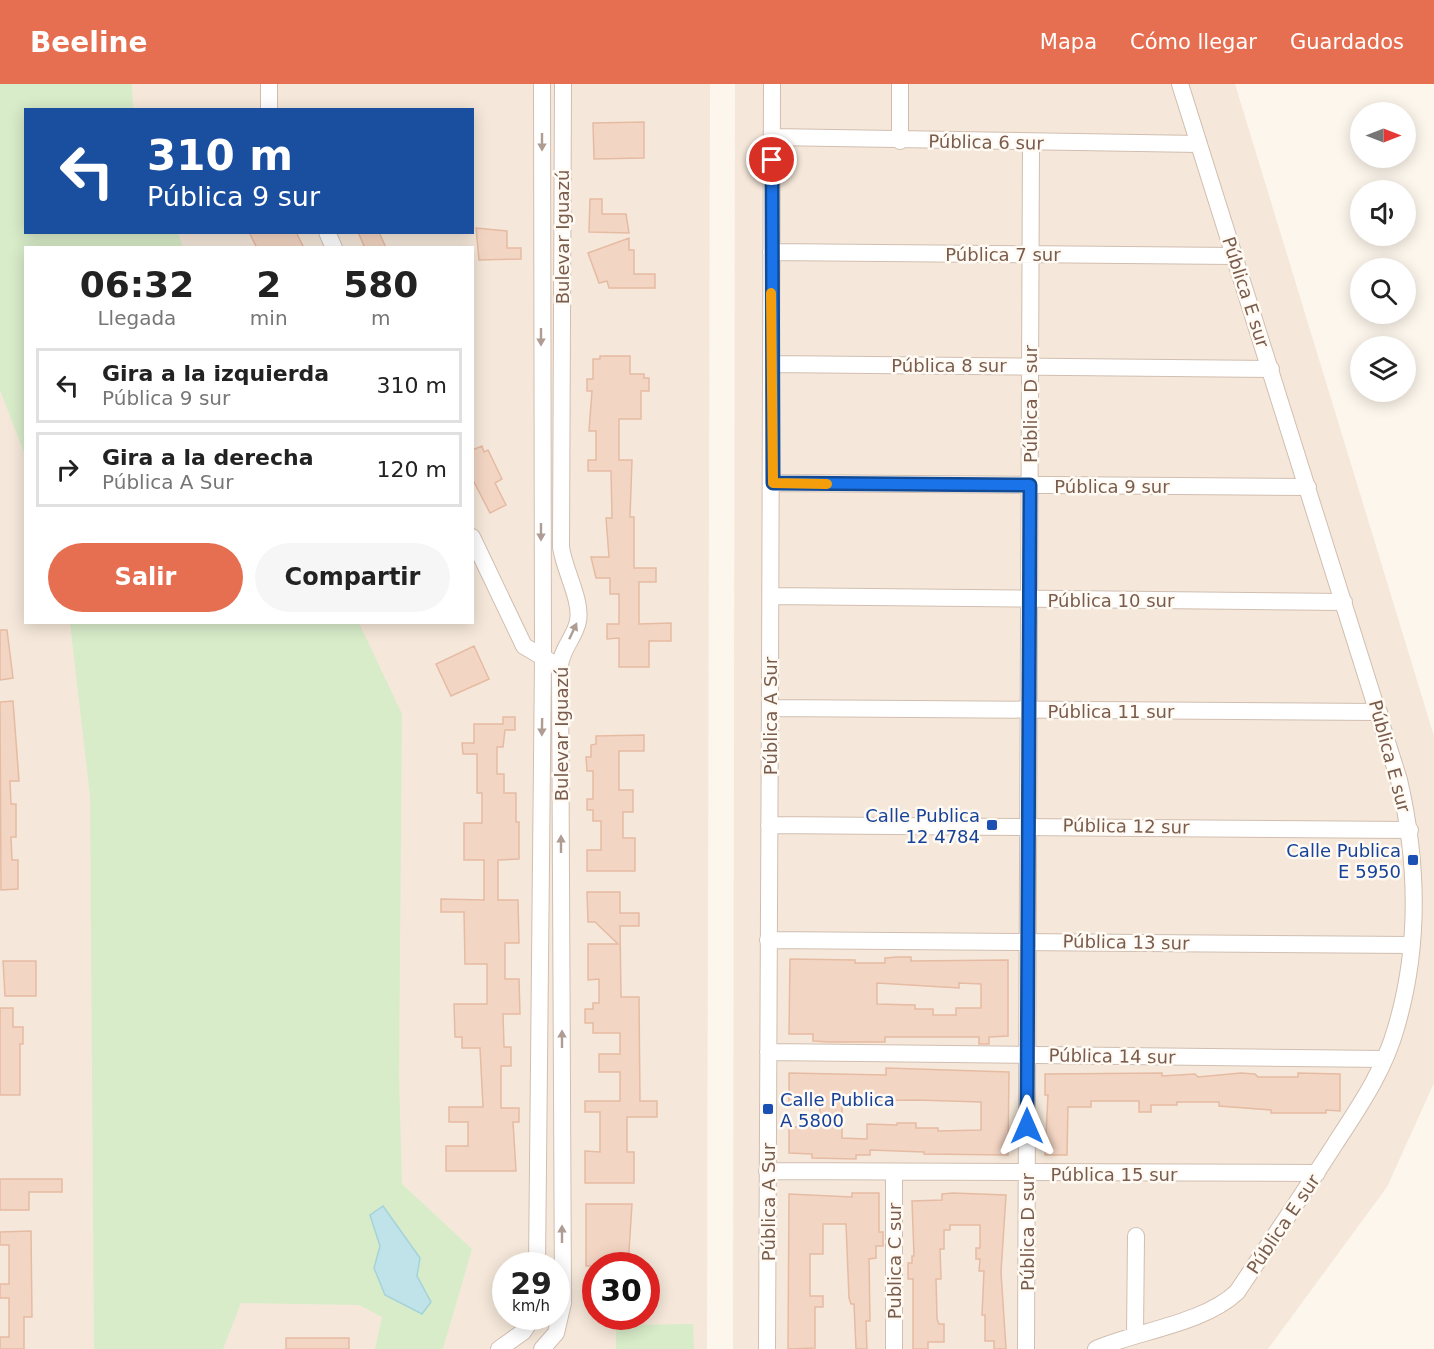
<!DOCTYPE html>
<html lang="es">
<meta charset="utf-8">
<style>
:root{--surface:#fff;--page:#f6f6f6;--text:#222;--muted:#767676;--line:#e0e0e0;--accent:#e76f51}
body{margin:0;font-family:"DejaVu Sans",sans-serif;background:var(--page);color:var(--text);height:100vh;display:flex;flex-direction:column;font-size:22px;white-space:nowrap}
*{box-sizing:border-box;margin:0}
p{font-size:20px;color:var(--muted)}
.icon{flex:none;width:33px;height:33px;fill:none;stroke:currentColor;stroke-width:2;stroke-linecap:round;stroke-linejoin:round}
.map{position:relative;flex:1;overflow:hidden}
.details{position:absolute;left:24px;top:162px;width:450px;height:378px;display:flex;flex-direction:column;background:var(--surface);border-radius:0px;box-shadow:0 3px 15px #0003}
.details>*{flex:none}
.banner{position:absolute;left:24px;top:24px;width:450px;height:126px;border-radius:0px;box-shadow:0 3px 15px #0003;background:#1a4fa0;color:#fff;overflow:hidden}
.needle{width:39px;rotate:90deg}
.fabs{position:absolute;left:1350px;top:18px;display:grid;gap:12px}
.fabs a{display:grid;place-items:center;width:66px;height:66px;border-radius:50%;background:var(--surface);box-shadow:0 3px 15px #0003;font-size:30px}
.speed{position:absolute;left:492px;top:1168px;display:flex;gap:12px;font-size:30px;font-weight:700;text-align:center}
.speed>*{display:grid;place-content:center;width:78px;height:78px;border-radius:50%;background:var(--surface);box-shadow:0 3px 15px #0003;line-height:1}
.speed small{font-size:15px;font-weight:400}
.speed .limit{border:9px solid #d22;background:#fff;color:#111}
.pin{position:absolute;display:grid;place-items:center;width:51px;height:51px;color:#fff;margin:-26px;border:3px solid #fff;border-radius:50%;box-shadow:0 2px 6px #0007}
.me{position:absolute;width:66px;margin:-33px;rotate:0deg;stroke-linejoin:round;filter:drop-shadow(0 0 4px #0008)}
.turn{display:flex;align-items:center;gap:21px;height:126px;padding:0 24px;font-size:27px}
.turn .icon{width:78px;height:78px;stroke-width:2.5}
.turn b{display:block;font-size:42px;line-height:51px}
.eta{display:flex;justify-content:space-evenly;align-items:center;height:102px;text-align:center}
.eta b{font-size:36px;font-weight:700;line-height:42px}
.primary-button{display:flex;gap:12px;margin-top:auto;padding:12px 24px}
.primary-button a{flex:1;height:69px;border-radius:36px;background:var(--accent);color:#fff;font-size:24px;font-weight:700;line-height:69px;text-align:center}
.primary-button a+a{background:var(--page);color:var(--text)}
ul{padding:0;list-style:none}
li{display:flex;align-items:center;gap:18px;height:75px;margin:0 12px 9px;padding:0 12px;border:3px solid var(--line);border-radius:0px}
li div{flex:1}
li b{display:block;font-size:22px}
li em{font-style:normal}
header{display:flex;align-items:center;gap:36px;box-sizing:border-box;height:84px;padding:0 30px;background:var(--accent);color:#fff}
header strong{font-size:28px}
nav{display:flex;gap:33px;margin-inline-start:auto;font-size:21px}
.map>svg:first-child{display:block}
</style>
<header>
<strong>Beeline</strong>
<nav><a>Mapa</a><a>Cómo llegar</a><a>Guardados</a></nav>
</header>
<div class="map">
<svg width="1434" height="1265" viewBox="0 0 1434 1265">
<rect width="100%" height="100%" fill="#fdf6ec"/>
<path fill="#f5e8da" fill-rule="evenodd" d="M0 0H710L707 1265H0ZM26 26H472V148H26ZM26 164H472V538H26ZM506 1182H556V1233H506ZM596 1182H646V1233H596Z
M735 0H1235L1434 652V999L1387 1103 1268 1265H733Z"/>
<path fill="#d8ecc9" d="M0 0H132L133 25 26 26V148L178 149 183 163 26 164 25 371 0 306Z
M70 539H359L402 630 399 992 402 1100 472 1165 443 1265H375L382 1233 359 1221 241 1219 223 1265H94L90 712Z
M693 1240 694 1265H616V1241Z"/>
<path fill="#bfe3e8" stroke="#a5d3da" stroke-width="1.5" d="M383 1122 420 1174 417 1192 431 1218 422 1230 385 1211 374 1184 380 1162 370 1131Z"/>
<path fill="#f3d5c3" stroke="#e6bba3" stroke-width="1.5" fill-rule="evenodd" d="M644 38V74L594 75 593 39Z
M590 115H602V130H626L629 149 589 148Z
M476 144 507 147V164H521V175L479 176Z
M249 148H296L304 164H257Z
M358 148H379L386 164H365Z
M629 154V166H634V190H655V204H609L607 197 599 199 588 169Z
M600 272H630V290H644V294H649V307H641V335H619V376H632L630 433H634V484H656V498H639V540L671 539V557H649V583H619V554L607 555V540H619V510H610V494H596L591 473H609L606 434H612L611 387H588V376H596V347H589L592 307H587V295H593V275H600Z
M482 362 484 368 488 366 502 395 495 399 506 421 490 429 472 394V366Z
M0 546H7L13 594 0 596Z
M474 562 489 595 451 612 436 580Z
M13 617 19 697H10L11 720H16V753H11L12 776H18V805L1 806 0 618Z
M503 633H515V646H505L503 663H497V690H504V709H516V738H519V775L498 776V816H518L519 859H505V895H519L520 930H503L504 963H511V982H501V1024H519V1038H513L516 1087H446V1062H468V1038H449V1023H483L480 964H462V953H455L454 920H487V880H465L464 828H441V815L484 816V776H464V739H482V709H477V670H463L462 659H474V640H503Z
M644 651V667H619V706H633V728H623V754H635V787H587V766H601V737H593V726H587V715H593V687H587L586 673H591V661L596 660V652Z
M587 808H620V829H639V842H620L621 913H639L640 1017H657V1033H627V1068H634V1099H585V1067L600 1068V1028H585V1017H620V988H599V970H620V949H593V939H585V925H593V919H599V895L588 896V860H618L595 838H588Z
M897 873H911V877L1008 876V952L989 953V960H979V953H885V958H829L813 957V950H789L790 875 855 876V879H885V874ZM877 899 959 904V899L981 900V924H956V931H933V925H915V921L877 920Z
M3 877H36V912H5Z
M0 924H13V943H23V960H20V1011H0Z
M886 984 1009 988 1008 1071 924 1070V1068L870 1066V1071H856V1075L812 1074V1070L789 1069V1043H820V1019L789 1020V989L886 991ZM916 1016 981 1018V1046L938 1047V1044H916V1039H897V1041L867 1040V1055L842 1054V1017Z
M1162 989V992L1195 990 1198 993 1241 989 1255 990 1258 993H1298V989L1340 990V1027L1326 1026V1029H1271V1026L1219 1022V1018H1177V1021H1151V1028H1139V1017H1091V1023H1068L1067 1071H1045L1048 1011H1045V990Z
M0 1095H62V1108H29V1126H0Z
M852 1109H879V1148H883V1162H876V1174L869 1175 870 1237H866L867 1265H856L854 1220H851L849 1214 846 1140H823V1170H810V1212H823V1223H815V1264L788 1265 789 1110 852 1113Z
M953 1109 1006 1111 1001 1188 1006 1265H994V1257H985V1231H982L984 1187H979L980 1175H976V1164H980V1141H950V1146H944V1165H940L941 1195H936L937 1235 939 1240H944V1258H928V1265H913V1195H908V1179H912V1172H914L912 1117 942 1116V1110Z
M586 1120H632L628 1182H586Z
M31 1147 32 1233H24V1265H0V1253H9V1214H0V1200H9V1161H0V1148Z
M286 1254H349V1265H286Z"/>
<g fill="none" stroke-linecap="round" stroke-linejoin="round">
<defs>
<path id="street" d="M269 26V0
M772 53 1199 60
M900 57V0
M327 148 334 164
M771 168 1234 172
M772 280 1271 285
M773 399 1308 403
M472 453 524 562 551 578
M771 512 1344 518
M770 624 1379 628
M769 741 1410 746
M768 856 1411 861
M768 968 1385 975
M767 1087 1317 1089
M894 1089V1265
M537 1182 543 575 542 0
M1135 1250 1136 1152
M499 1265 523 1248 533 1233
M542 1265 556 1249 563 1219 560 581C562 564 575 553 578 537 582 516 564 486 561 463L563 0
M767 1265C769 843 771 422 772 0
M1026 1265 1031 59
M1096 1265C1138 1247 1205 1239 1237 1208 1270 1159 1303 1110 1335 1060 1359 1023 1384 987 1396 944 1420 863 1418 778 1399 696L1180 0"/>
</defs>
<use href="#street" stroke="#d1beb0" stroke-width="18"/>
<use href="#street" stroke="#fff" stroke-width="16"/>
</g>
<defs><path id="oneway-solid" d="M-6-.8H1V-3.2L6.5 0L1 3.2V.8H-6Z" transform="scale(1.5)"/></defs>
<g fill="#af9d94">
<use href="#oneway-solid" transform="translate(542 58) rotate(90)"/>
<use href="#oneway-solid" transform="translate(541 253) rotate(90)"/>
<use href="#oneway-solid" transform="translate(541 448) rotate(90)"/>
<use href="#oneway-solid" transform="translate(573 547) rotate(-65)"/>
<use href="#oneway-solid" transform="translate(542 643) rotate(91)"/>
<use href="#oneway-solid" transform="translate(561 760) rotate(-90)"/>
<use href="#oneway-solid" transform="translate(562 955) rotate(-90)"/>
<use href="#oneway-solid" transform="translate(562 1150) rotate(-90)"/>
</g>
<g fill="none" stroke-linecap="round" stroke-linejoin="round">
<defs>
<path id="route" d="M772 76 773 399 1030 401 1027 1042"/>
</defs>
<use href="#route" stroke="#114b97" stroke-width="15"/>
<use href="#route" stroke="#1a73e8" stroke-width="10"/>
<path stroke="#f59e0b" stroke-width="10" d="M771 209 773 399 827 400"/>
</g>
<g fill="#1a4fb4" stroke="#fffaf3" stroke-width="2">
<rect x="986" y="735" width="12" height="12" rx="3"/>
<rect x="1407" y="770" width="12" height="12" rx="3"/>
<rect x="762" y="1019" width="12" height="12" rx="3"/>
</g>
<g text-anchor="middle" dominant-baseline="central" stroke-width="5" stroke-linejoin="round" paint-order="stroke">
<g font-size="18" fill="#7a5c4d" stroke="#fffaf3">
<text transform="translate(986 58) rotate(1)">Pública 6 sur</text>
<text transform="translate(562 153) rotate(-90)">Bulevar Iguazú</text>
<text x="1003" y="170">Pública 7 sur</text>
<text transform="translate(1246 208) rotate(72)">Pública E sur</text>
<text x="949" y="281">Pública 8 sur</text>
<text transform="translate(1030 320) rotate(-90)">Pública D sur</text>
<text x="1112" y="402">Pública 9 sur</text>
<text x="1111" y="516">Pública 10 sur</text>
<text x="1111" y="627">Pública 11 sur</text>
<text transform="translate(770 632) rotate(-90)">Pública A Sur</text>
<text transform="translate(561 650) rotate(-90)">Bulevar Iguazú</text>
<text transform="translate(1390 672) rotate(75)">Pública E sur</text>
<text transform="translate(1126 742) rotate(1)">Pública 12 sur</text>
<text transform="translate(1126 858) rotate(1)">Pública 13 sur</text>
<text transform="translate(1112 972) rotate(1)">Pública 14 sur</text>
<text x="1114" y="1090">Pública 15 sur</text>
<text transform="translate(768 1118) rotate(-90)">Pública A Sur</text>
<text transform="translate(1283 1140) rotate(-56)">Pública E sur</text>
<text transform="translate(1027 1148) rotate(-90)">Pública D sur</text>
<text transform="translate(894 1177) rotate(-90)">Publica C sur</text>
</g>
<g font-size="18" fill="#164399" stroke="#fffaf3" text-anchor="end">
<text x="980" y="731">Calle Publica<tspan x="980" dy="21">12 4784</tspan></text>
<text x="1401" y="766">Calle Publica<tspan x="1401" dy="21">E 5950</tspan></text>
<text x="780" y="1015" text-anchor="start">Calle Publica<tspan x="780" dy="21">A 5800</tspan></text>
</g>
</g>
</svg>
<div class="fabs">
<a><svg class="needle" viewBox="-14 -14 28 28"><path d="M0-13l5 13h-10z" fill="#e53935"/><path d="M0 13l5-13h-10z" fill="#767676"/></svg></a>
<a><svg class="icon" aria-label="sound" viewBox="0 0 24 24"><path d="M4 9h4l5-4v14l-5-4H4zM17 9q2 3 0 6"/></svg></a>
<a><svg class="icon" aria-label="search" viewBox="0 0 24 24"><circle cx="10" cy="10" r="6"/><path d="M15 15l6 6"/></svg></a>
<a><svg class="icon" aria-label="layers" viewBox="0 0 24 24"><path d="M12 4l9 5-9 5-9-5zM3 14l9 5 9-5"/></svg></a>
</div>
<div class="speed"><div>29<small>km/h</small></div><div class="limit">30</div></div>
<div class="pin" style="left:772px;top:76px;background:#d93025"><svg class="icon" aria-label="arrive" viewBox="0 0 24 24"><path d="M6 21V4h12l-3 4 3 4H6"/></svg></div>
<svg class="me" style="left:1027px;top:1042px" viewBox="-20 -20 40 40"><path d="M0-17L14 15 0 8-14 15z" fill="#1a73e8" stroke="#fff" stroke-width="4"/></svg>
<div class="banner">
<div class="turn"><svg class="icon" aria-label="left" viewBox="0 0 24 24"><path d="M17 20v-9H6M10 6l-5 5 5 5"/></svg><div><b>310 m</b>Pública 9 sur</div></div>
</div>
<section class="details">
<div class="eta">
<div><b>06:32</b><p>Llegada</p></div>
<div><b>2</b><p>min</p></div>
<div><b>580</b><p>m</p></div>
</div>
<ul>
<li><svg class="icon" aria-label="left" viewBox="0 0 24 24"><path d="M17 20v-9H6M10 6l-5 5 5 5"/></svg><div><b>Gira a la izquierda</b><p>Pública 9 sur</p></div><em>310 m</em></li>
<li><svg class="icon" aria-label="right" viewBox="0 0 24 24"><path d="M7 20v-9h11M14 6l5 5-5 5"/></svg><div><b>Gira a la derecha</b><p>Pública A Sur</p></div><em>120 m</em></li>
</ul>
<div class="primary-button"><a>Salir</a><a>Compartir</a></div>
</section>
</div>
